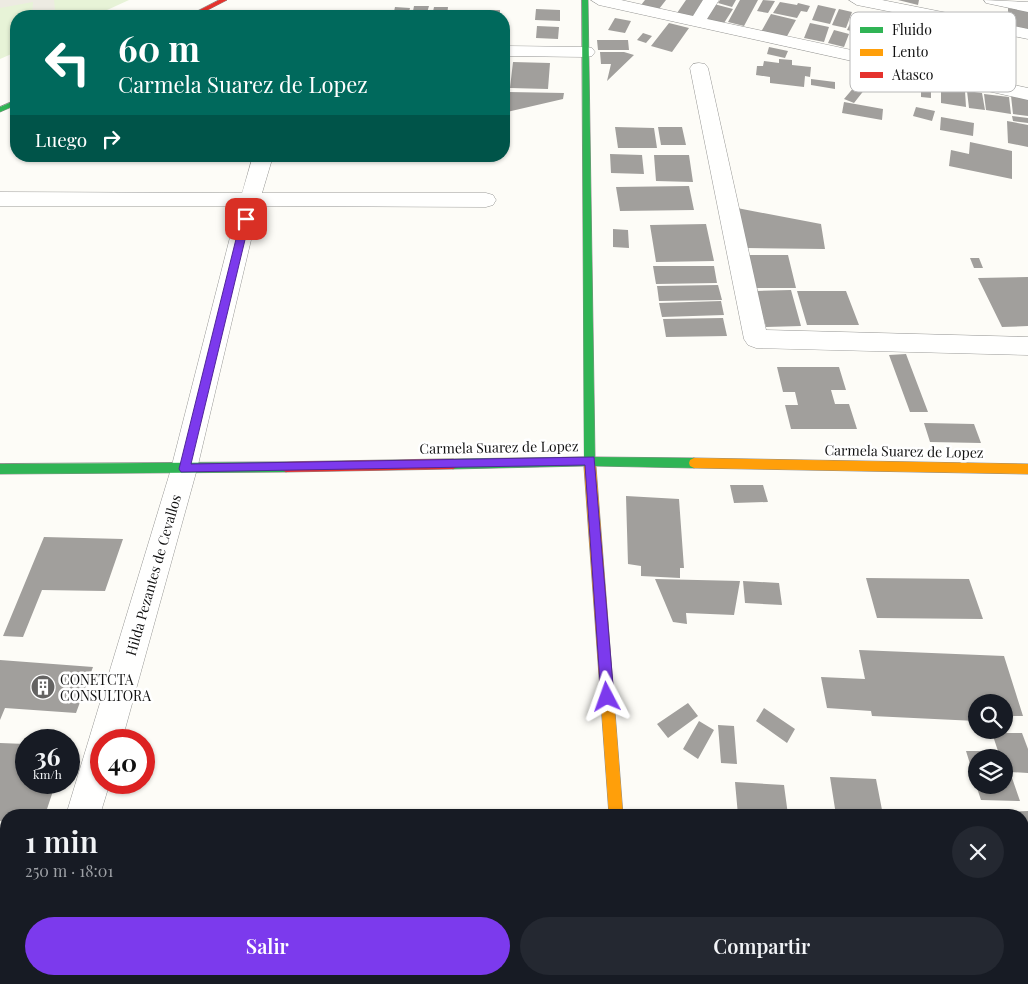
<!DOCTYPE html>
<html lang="es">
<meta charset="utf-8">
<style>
:root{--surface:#171b24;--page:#242831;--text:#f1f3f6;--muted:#9ea1a6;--accent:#7c3aed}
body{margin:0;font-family:"Playfair Display",serif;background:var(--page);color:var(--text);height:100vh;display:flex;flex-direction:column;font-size:19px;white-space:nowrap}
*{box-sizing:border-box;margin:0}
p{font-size:16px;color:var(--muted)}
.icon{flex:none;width:28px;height:28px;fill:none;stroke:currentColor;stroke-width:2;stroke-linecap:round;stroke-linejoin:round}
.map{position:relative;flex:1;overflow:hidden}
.panel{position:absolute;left:0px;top:809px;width:1029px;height:176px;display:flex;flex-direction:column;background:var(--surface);border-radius:20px 20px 0 0;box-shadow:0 1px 4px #0004}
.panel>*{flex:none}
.banner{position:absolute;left:10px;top:10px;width:500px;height:152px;border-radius:20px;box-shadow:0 1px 4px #0004;background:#00695c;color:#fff;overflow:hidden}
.tools{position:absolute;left:968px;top:694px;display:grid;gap:10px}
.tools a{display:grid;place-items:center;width:45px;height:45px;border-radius:50%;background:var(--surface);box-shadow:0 1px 4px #0004;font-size:25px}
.speed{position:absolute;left:15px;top:729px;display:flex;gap:10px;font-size:25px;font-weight:700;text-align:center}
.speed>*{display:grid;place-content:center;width:65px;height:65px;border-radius:50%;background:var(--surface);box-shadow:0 1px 4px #0004;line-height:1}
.speed small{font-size:12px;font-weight:400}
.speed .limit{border:8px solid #d22;background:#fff;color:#111}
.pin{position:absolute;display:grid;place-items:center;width:42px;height:42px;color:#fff;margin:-21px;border-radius:10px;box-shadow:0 2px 8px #0006}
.me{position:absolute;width:55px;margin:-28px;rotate:356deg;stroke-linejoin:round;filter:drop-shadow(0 0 4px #0008)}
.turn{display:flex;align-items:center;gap:18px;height:105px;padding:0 25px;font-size:22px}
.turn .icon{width:65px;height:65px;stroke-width:2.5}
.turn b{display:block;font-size:35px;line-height:42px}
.then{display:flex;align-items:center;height:48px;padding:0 25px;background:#0003;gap:10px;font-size:19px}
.round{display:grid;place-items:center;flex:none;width:52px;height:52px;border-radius:26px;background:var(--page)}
.overview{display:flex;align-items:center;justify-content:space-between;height:85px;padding:0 25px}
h1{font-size:30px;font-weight:600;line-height:38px}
.button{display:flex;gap:10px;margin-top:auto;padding:10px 25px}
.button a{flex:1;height:58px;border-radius:30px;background:var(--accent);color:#fff;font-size:20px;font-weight:600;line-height:58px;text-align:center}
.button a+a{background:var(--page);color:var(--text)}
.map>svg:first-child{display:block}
</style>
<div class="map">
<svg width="1028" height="984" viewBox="0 0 1028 984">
<rect width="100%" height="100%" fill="#fdfcf7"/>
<path fill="#e7f3d7" d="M0 0H129L94 16H16V52L0 59Z"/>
<path fill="#edebe2" d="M0 0H54L55 10 61 16H32L33 2 0 8Z"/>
<path fill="#a19f9c" d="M645 0H666L659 9 641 5Z
M686 0H703L693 16 677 13Z
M720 0H736L732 7 718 3Z
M740 0H758L744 26 728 22Z
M763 0 775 1 768 13 757 11Z
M898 0H919L918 5Z
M780 2 797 5 798 3 810 6 807 12 801 11 797 18 773 13Z
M714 4 733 9 724 23 705 19Z
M818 5 836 9 830 24 812 20Z
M414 6H429L426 16H412Z
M395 7 410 8 408 16H393Z
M434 7H448L447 16H432Z
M1008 8 1028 11V29L991 22 992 13 1008 16Z
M536 9 560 10V21L535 20Z
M839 9 852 12 846 28 832 25Z
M480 10H500V16H480Z
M855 13 871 17 863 34 847 30Z
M771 14 796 20 786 38 761 32Z
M615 18 631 21 625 33 608 30Z
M669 23 689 28 672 52 651 46Z
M810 23 829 27 824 42 804 38Z
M537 26 559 27 558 39 536 38Z
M834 30 849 34 844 47 828 43Z
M643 33 652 36 646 43 637 40Z
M597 40H628L629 50H598Z
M769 47 788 51 785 58 767 54Z
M600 52H624L634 55 607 81 611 64H601Z
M779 59 792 60V65L811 67 810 77 805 76 804 87 770 83V77L756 75 757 66H763L764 61 779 63Z
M513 62 550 63 548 89 510 88Z
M811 79 835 82V89L811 85Z
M855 86 865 89 854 103 844 99Z
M941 88 965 91 966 107 941 103Z
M921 90 931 92V98L921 97Z
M967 91 982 93 985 110 969 108Z
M509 92 564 93 563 99 507 112Z
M984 94 1009 97 1011 114 986 110Z
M1011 96 1028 99V116L1013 114Z
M844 102 883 109 882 120 842 113Z
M916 107 935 111 932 121 913 116Z
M1012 116 1028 118V123L1013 121Z
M941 117 974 123 973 136 940 130Z
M1007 121 1028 125V147L1008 143Z
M615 127 654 128 657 148H618Z
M658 127H682L686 145H661Z
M970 142 1012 151V179L949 166 951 150 969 154Z
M610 154 642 155 644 174 611 173Z
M654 155H689L693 182 656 181Z
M689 186 694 210 620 211 616 187Z
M737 208 821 224 825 249 746 248Z
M706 224 714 261 656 262 650 225Z
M613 229 628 230 629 248 613 247Z
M747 255H788L796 288H755Z
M970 258H979L983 268H974Z
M653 266H714L717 283 656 284Z
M1028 277V326L1002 327 978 278Z
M718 285 722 300 659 301 657 286Z
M791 290 801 326 766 327 756 291Z
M797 291H846L859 325H807Z
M721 301 724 315 662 317 659 303Z
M723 318 727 336 666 337 663 319Z
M906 354 928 412H910L889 355Z
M777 367H839L846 390H831L835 404H849L857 429H791L785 405H798L795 392H783Z
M924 423 974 424 981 443 930 442Z
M730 485H763L768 502 734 503Z
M626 496 679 499 684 568H680V578L641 576V566L628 564Z
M44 537 123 539 105 591 42 590 23 637 3 636Z
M866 578 969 579 983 619 877 618Z
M655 579 740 581 734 615 686 613 687 624 673 622Z
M743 581 779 583 782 605 745 603Z
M859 650 1004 656 1023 716H1004V702H976V721L872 716 871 711 827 708 821 677 865 679Z
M0 660 93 667 76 713 5 708 0 720Z
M688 703 698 716 668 738 657 724Z
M764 708 795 729 787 743 756 721Z
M699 721 714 730 698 759 683 749Z
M718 725 734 726 737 764 721 763Z
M992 733H1022L1028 749V773L1010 772 1020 801 981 800 976 785H1004V758H976V783L966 751H998Z
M0 743 26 744V782H56L45 815H6V821H0Z
M830 777 876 779 883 815H836Z
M735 782 784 785 788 815H738Z
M1028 811V830H1022V815H986V813Z
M0 829H6L4 900 0 899Z
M1022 832H1028V865L1022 849Z"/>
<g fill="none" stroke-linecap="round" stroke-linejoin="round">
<defs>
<path id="street" d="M591 0H621L693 16 703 0H719L707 19 1028 88V100L599 5Z
M849 0H882L1028 29V39L857 5Z
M984 0 1028 2V12L986 3Z
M504 46 586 47 592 48 595 52 592 56 586 57 504 56Z
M699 63 705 64 708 68 766 330 1028 337V355L756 348 748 345 744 339 690 68 693 64Z
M253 156H273L262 193H486L493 195 496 200 493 205 486 207 259 206 197 469 122 740H101V782H110L100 815H66L171 469 238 206H0V192L242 193Z
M609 979H647V984H609Z"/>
<path id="fast" d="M582 0H588L595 457 694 458 698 460 699 463 698 466 694 468 595 466 594 470H586L584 466 453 469 449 467 448 464 449 461 453 459 584 457Z
M16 100V105L0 112V107Z
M286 462 290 464 292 467 290 470 286 472 0 474V464Z
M0 963H6V979H0Z
M215 979H383L385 984H217Z"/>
<path id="slow" d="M694 458 1028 464V474L694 468 690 466 689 463 690 460Z
M590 462 594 464 596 467 623 815H609L584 467 586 464Z"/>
<path id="jam" d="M219 0H227L196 16H188Z
M453 459 457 461 458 464 457 467 453 469 286 472 282 470 280 467 282 464 286 462Z"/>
</defs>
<use href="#street" stroke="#979795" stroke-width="1"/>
<use href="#fast" stroke="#8e8d8b" stroke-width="1"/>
<use href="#slow" stroke="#8e8d8b" stroke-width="1"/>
<use href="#jam" stroke="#8e8d8b" stroke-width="1"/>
<use href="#street" fill="#fffffe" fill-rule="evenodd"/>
<use href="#fast" fill="#30b455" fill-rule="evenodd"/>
<use href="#slow" fill="#ff9f0a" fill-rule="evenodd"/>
<use href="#jam" fill="#e5322d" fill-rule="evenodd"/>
</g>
<path fill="#7c3aed" stroke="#51269a" d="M246 216 250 219 191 464 594 457 614 697 612 702 607 704 603 702 601 697 585 465 181 472 179 469 241 219Z"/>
<defs>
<symbol id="building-disc" viewBox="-11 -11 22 22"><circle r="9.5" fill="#646362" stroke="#fff"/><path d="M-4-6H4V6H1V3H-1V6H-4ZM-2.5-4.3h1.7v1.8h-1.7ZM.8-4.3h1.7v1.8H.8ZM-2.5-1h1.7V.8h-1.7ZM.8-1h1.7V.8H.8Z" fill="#fff"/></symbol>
</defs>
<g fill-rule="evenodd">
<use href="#building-disc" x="29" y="673" width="28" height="28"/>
</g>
<g text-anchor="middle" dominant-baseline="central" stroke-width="5" stroke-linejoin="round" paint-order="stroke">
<g font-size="14" fill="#111" stroke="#fff">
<text transform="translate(499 447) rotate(-1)">Carmela Suarez de Lopez</text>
<text transform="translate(904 451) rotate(1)">Carmela Suarez de Lopez</text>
<text transform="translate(153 575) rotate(-74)">Hilda Pezantes de Cevallos</text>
</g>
<g font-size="14" fill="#111" stroke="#fff" text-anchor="start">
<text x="60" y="679">CONETCTA<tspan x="60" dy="16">CONSULTORA</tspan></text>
</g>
</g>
<rect x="850" y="12" width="166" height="80" rx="8" fill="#fff" stroke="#b8b8b8" stroke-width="1"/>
<rect x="860" y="27" width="23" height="6" fill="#30b455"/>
<rect x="860" y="49" width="23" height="7" fill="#ff9f0a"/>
<rect x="860" y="72" width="23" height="6" fill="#e5322d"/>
<g font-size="14" fill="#111">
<text x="892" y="35">Fluido</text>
<text x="892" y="57">Lento</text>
<text x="892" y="80">Atasco</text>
</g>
</svg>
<div class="tools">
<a><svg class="icon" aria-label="search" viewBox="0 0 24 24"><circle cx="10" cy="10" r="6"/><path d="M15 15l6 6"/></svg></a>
<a><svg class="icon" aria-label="layers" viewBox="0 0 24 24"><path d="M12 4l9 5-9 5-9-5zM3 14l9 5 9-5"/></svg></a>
</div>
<div class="speed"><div>36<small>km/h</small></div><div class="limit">40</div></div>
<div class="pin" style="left:246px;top:219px;background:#d93025"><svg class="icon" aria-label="arrive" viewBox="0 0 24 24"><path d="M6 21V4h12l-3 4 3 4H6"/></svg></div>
<svg class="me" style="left:607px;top:697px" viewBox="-20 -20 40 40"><path d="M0-17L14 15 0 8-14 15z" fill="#7c3aed" stroke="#fff" stroke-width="4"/></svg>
<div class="banner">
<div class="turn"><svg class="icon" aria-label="left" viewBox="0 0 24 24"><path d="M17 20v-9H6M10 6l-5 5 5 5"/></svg><div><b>60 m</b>Carmela Suarez de Lopez</div></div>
<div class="then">Luego<svg class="icon" aria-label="right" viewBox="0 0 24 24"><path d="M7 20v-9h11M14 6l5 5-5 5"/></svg></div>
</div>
<section class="panel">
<div class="overview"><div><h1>1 min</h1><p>250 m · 18:01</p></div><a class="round"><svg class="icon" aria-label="close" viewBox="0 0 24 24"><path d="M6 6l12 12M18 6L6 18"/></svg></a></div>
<div class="button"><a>Salir</a><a>Compartir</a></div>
</section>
</div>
